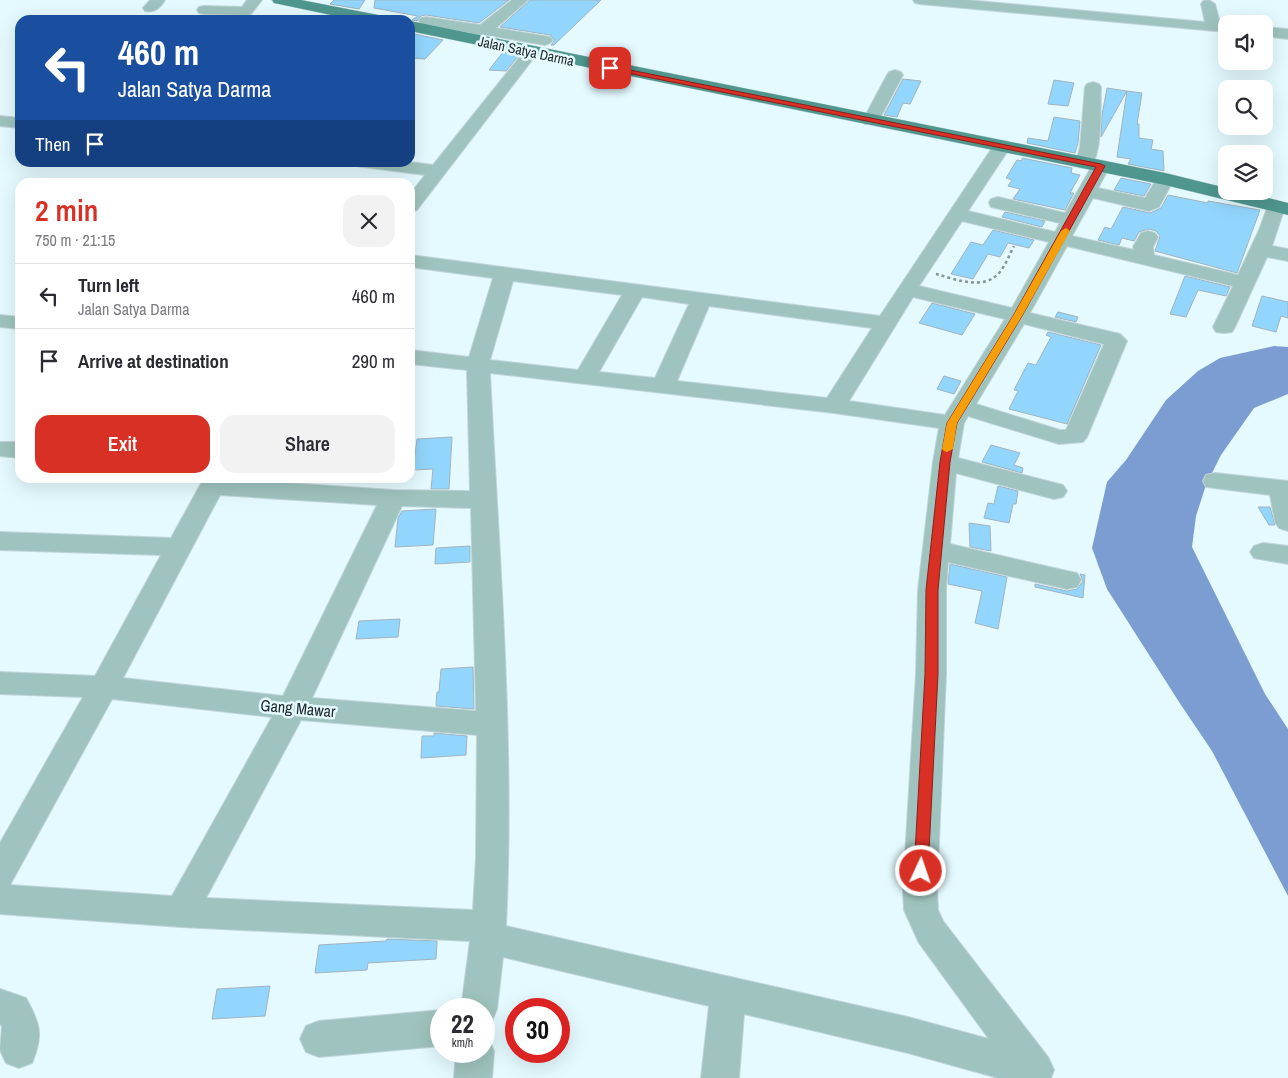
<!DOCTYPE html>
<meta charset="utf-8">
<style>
:root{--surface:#fff;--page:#f2f2f3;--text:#2b2b33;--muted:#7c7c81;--line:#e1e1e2;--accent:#d93025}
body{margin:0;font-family:"Archivo Narrow",sans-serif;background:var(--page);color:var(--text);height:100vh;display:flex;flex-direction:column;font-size:19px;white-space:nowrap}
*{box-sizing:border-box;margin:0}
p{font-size:16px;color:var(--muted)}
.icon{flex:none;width:28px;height:28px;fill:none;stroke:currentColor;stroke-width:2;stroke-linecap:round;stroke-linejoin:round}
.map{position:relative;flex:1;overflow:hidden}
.details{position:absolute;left:15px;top:178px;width:400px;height:305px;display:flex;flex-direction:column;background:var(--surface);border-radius:15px;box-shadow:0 5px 20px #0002}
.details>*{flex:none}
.guide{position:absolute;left:15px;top:15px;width:400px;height:152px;border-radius:15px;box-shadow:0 5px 20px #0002;background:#1a4fa0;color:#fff;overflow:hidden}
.tools{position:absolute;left:1218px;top:15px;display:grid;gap:10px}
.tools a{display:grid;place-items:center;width:55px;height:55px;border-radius:10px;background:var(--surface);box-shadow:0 5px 20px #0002;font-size:25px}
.speed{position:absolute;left:430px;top:998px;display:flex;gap:10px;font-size:25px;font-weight:700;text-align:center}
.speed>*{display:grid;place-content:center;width:65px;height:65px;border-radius:50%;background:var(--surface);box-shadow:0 5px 20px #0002;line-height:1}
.speed small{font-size:12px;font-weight:400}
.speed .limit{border:8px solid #d22;background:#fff;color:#111}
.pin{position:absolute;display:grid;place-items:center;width:42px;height:42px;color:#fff;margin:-21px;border-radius:10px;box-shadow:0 2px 8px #0006}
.me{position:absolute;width:55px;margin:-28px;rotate:3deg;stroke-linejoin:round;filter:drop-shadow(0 0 4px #0008)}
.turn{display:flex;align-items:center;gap:18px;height:105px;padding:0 20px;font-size:22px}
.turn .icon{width:65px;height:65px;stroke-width:2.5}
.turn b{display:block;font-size:35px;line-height:42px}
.then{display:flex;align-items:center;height:48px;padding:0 20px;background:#0003;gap:10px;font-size:19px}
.round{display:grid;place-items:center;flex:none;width:52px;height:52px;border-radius:15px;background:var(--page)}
.headline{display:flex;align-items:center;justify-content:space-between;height:85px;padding:0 20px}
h1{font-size:30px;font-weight:600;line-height:38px;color:var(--accent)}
.primary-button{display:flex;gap:10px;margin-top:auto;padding:10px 20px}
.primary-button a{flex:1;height:58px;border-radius:15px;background:var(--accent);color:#fff;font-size:20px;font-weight:600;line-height:58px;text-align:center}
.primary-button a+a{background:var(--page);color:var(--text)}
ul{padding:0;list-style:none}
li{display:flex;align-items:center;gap:15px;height:65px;padding:0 20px;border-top:1px solid var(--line)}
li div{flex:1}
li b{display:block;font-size:19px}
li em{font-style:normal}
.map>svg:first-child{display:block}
</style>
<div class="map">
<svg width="1288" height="1078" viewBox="0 0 1288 1078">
<rect width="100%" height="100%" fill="#e4faff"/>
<path fill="#7b9dd2" d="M1274 346 1288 347V394L1254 408 1221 455 1206 485 1196 516 1192 547 1265 694 1288 729V896L1212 751 1181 705 1107 589 1092 548 1107 482 1126 460 1166 400 1198 371 1220 358Z"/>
<path fill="#93d6fd" stroke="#a2b3bd" d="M334 0H365L359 9 330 4Z
M375 0H509L479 23 426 15 421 16 417 21 412 20 418 16 374 8Z
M530 0H601L554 45H551L555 40 550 35 500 27Z
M410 33 443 40 425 59 410 58Z
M503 52 519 55 506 71 489 70Z
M903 79 921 81 910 104 903 103 897 117 884 115Z
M1054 80 1074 83 1068 106 1048 104Z
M1107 88 1127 91 1101 137 1102 115Z
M1127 91 1142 93 1137 124H1139V138L1153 140 1151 149 1163 151 1164 171 1128 164 1131 159 1117 157Z
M1054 117 1080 121 1078 143 1075 153 1027 143 1028 138 1048 141Z
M1022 158 1072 168 1071 173 1080 175 1070 193H1074L1065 210 1013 199 1020 189 1008 186 1012 180 1006 178 1017 160 1022 161Z
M1121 178 1151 184 1144 196 1114 190Z
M1168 195 1208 203V201L1260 210 1237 273 1155 251 1160 236 1156 231 1149 229 1139 232 1134 241 1122 238 1119 245 1098 240 1105 227 1111 229 1123 207 1150 213 1161 208Z
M1005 212 1045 221 1042 227 1002 217Z
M993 230 1034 240 1029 248 1008 243 1000 257 988 254 973 279 951 274 971 242 983 245Z
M1185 276 1230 287 1226 296 1198 290 1186 317 1170 314Z
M1262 296 1288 302V318L1281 316 1276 332 1252 326Z
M932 303 975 314 962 335 919 323Z
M1058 312 1078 317 1076 322 1055 317Z
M1048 332 1101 345 1067 424 1009 409 1018 391 1014 390 1028 363 1036 365 1051 337 1046 335Z
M944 376 961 381 954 394 937 389Z
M452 437 449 489H431L433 469 413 470 417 439Z
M991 445 1020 453 1014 465 1023 468 1022 473 982 462Z
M998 486 1018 491 1016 504H1013L1009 523 984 518 988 503 994 504Z
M1258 507H1270L1275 525H1269Z
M436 509 433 545 395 547 398 518 402 511Z
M969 523 990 526 991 551 970 547Z
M470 546V562L435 564 436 548Z
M950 564 1007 577 998 629 975 623 982 591 948 584Z
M1080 574 1085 575 1083 598 1035 587V584L1067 591 1077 589 1083 581Z
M400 619 398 637 356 639 359 621Z
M473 667 474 709 436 706 437 692H439L441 669Z
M434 733 467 736 466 755 421 758 422 736H434Z
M387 939 437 941 436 959 368 963 367 970 315 973 319 945 386 941Z
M270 986 265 1016 212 1019 217 989Z"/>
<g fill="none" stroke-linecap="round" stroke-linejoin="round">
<defs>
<path id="minor" d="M150 0H165C160 8 155 13 145 11L143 8Z
M247 0H262L251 14 246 15 204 14 199 13 197 10 199 7 204 6 242 7Z
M512 0H528L496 28 550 37 553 40 550 43 545 45 486 35 476 41 471 39 468 36 471 33 426 25 421 24 419 21 421 18 426 17 480 25Z
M913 0H967L1205 22 1201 4 1203 1 1209 0 1215 4 1220 23 1227 24 1226 32 920 4 915 3Z
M1264 27 1288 29V39L1264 36Z
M531 47 536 49 539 52 536 55 417 210 410 212V194L425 175 363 167 357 166 354 162H410L433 165 526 49Z
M895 70 901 72 903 75 879 120 877 124H865L863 120 887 75 889 72Z
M1093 82 1099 84 1101 87C1100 108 1103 150 1091 167L1085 168 1079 167 1076 163 1080 147 1085 87 1087 84Z
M0 116 20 118V128L0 126Z
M1002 141 1008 142 1011 146 968 211 1055 232 1060 223 991 207 989 203 991 199 998 197 1065 213 1092 166 1095 162 1101 161 1107 162 1110 166 1098 188 1145 198 1159 175 1165 174 1171 175 1174 179 1159 207 1149 211 1093 198 1072 236 1134 250 1133 247 1141 233 1148 231 1155 233 1158 237 1153 247 1154 255 1238 275 1259 230 1269 203 1276 201 1283 203 1285 207 1272 246 1288 249V261L1267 257 1235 327 1232 332 1224 333 1216 332 1213 327 1233 286 1067 246 1030 313 1120 334 1127 341 1087 437 1083 442 1059 444 968 416 964 423 958 458 1063 485 1067 491 1063 497 1054 499 956 473 950 544 1067 571 1077 573 1081 580 1077 587 1067 589 948 562 946 590V674L937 890 938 910 943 921 1048 1057 1054 1070 1051 1078H998L908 1053 744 1014 739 1078H701L709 1006 503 957 497 1009 492 1021 484 1024V1009H461L470 941 181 927 0 914V843L83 697 0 694V672L95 676 161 555 0 550V532L171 538 204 478H228V479L393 490 470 491 467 370 410 364V350L469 357 493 278 410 267V255L880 316 996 142ZM962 221 1049 242 1012 308 919 286ZM513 281 622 295 578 370 490 360ZM642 297 689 304 655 378 599 372ZM913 297 1005 319 945 415 849 401ZM709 306 872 328 827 398 677 381ZM1024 324 1104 344 1066 430H1060L976 404ZM490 373 834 413 939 428 933 462 918 590 916 674 903 890 904 910 919 943 989 1039 908 1017 506 926C515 742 499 557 490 373ZM220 495 377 505 283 696 123 678ZM402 506 471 508 476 711 312 698ZM112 699 272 717 172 896 10 885ZM301 720 477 735 476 857 473 910 206 898Z
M0 315 20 317V329L0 327Z
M0 442H20V458L0 456Z
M1215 473 1288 481V531L1279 528 1275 522 1270 495 1206 487 1203 481 1206 475Z
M1263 543 1288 546V564L1254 558 1250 552 1254 546Z
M0 989 26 998C40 1023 44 1035 32 1063L19 1068 6 1063 0 1050 2 1027 0 1023Z
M441 1010V1046L319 1057 306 1052 300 1039 306 1026 319 1021Z
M484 1036 488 1038 494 1051 492 1078H454L456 1051H484Z"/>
<path id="major" d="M272 0H301L378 15 383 17 386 20H355L279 4 274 3Z
M410 21 1165 173 1226 188V191H1239L1288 203V215L1165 185 410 31Z"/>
</defs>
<use href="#minor" stroke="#c1d5d9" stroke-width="2"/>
<use href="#major" stroke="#c1d5d9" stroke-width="1"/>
<path stroke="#859598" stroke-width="2.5" stroke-dasharray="3 3" stroke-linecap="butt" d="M936 274C955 279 983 291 999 273 1006 265 1009 255 1014 246"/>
<use href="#minor" fill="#9fc3be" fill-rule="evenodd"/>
<use href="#major" fill="#4e968e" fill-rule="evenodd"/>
</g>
<path fill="#d93025" stroke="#8d1f18" d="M610 66 1101 164 1105 166 1022 316 957 423 950 462 938 590V674L928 871 926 875 921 877 916 875 914 871 925 674 926 590 940 462 947 423 1013 316 1096 167 607 69 606 68Z"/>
<path fill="#f59e0b" d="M1066 228 1070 231 1022 316 957 423 953 449 947 452 944 451 942 449 947 423 1013 316 1061 231Z"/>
<g text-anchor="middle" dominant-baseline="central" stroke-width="5" stroke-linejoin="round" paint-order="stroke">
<g font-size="14" fill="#232c2d" stroke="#e4faff">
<text transform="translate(526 51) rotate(12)">Jalan Satya Darma</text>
</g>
<g font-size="16" fill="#232c2d" stroke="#e4faff">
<text transform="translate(298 708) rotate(5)">Gang Mawar</text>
</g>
</g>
</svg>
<div class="tools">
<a><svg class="icon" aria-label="sound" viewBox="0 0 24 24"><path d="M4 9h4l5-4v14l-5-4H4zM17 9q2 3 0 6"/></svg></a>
<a><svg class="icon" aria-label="search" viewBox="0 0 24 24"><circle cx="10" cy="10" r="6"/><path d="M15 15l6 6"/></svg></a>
<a><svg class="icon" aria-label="layers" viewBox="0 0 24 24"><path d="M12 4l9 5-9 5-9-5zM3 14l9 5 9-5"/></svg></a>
</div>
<div class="speed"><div>22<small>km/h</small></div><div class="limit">30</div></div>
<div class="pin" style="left:610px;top:68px;background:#d93025"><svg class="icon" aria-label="arrive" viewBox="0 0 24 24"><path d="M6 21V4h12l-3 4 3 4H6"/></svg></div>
<svg class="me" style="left:921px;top:871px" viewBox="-20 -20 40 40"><circle r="17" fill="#d93025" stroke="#fff" stroke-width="3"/><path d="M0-11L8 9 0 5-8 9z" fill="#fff"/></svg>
<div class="guide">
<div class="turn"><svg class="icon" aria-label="left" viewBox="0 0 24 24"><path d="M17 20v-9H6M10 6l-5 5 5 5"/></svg><div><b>460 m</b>Jalan Satya Darma</div></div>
<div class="then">Then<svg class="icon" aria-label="arrive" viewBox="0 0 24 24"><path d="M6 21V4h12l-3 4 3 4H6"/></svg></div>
</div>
<section class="details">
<div class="headline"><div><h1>2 min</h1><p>750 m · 21:15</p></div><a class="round"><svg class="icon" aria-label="close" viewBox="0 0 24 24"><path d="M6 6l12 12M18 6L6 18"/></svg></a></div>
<ul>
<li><svg class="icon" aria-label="left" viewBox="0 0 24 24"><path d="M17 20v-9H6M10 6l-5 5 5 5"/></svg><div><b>Turn left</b><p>Jalan Satya Darma</p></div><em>460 m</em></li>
<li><svg class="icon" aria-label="arrive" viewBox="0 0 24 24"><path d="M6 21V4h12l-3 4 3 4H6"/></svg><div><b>Arrive at destination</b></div><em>290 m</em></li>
</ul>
<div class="primary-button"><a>Exit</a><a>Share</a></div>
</section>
</div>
